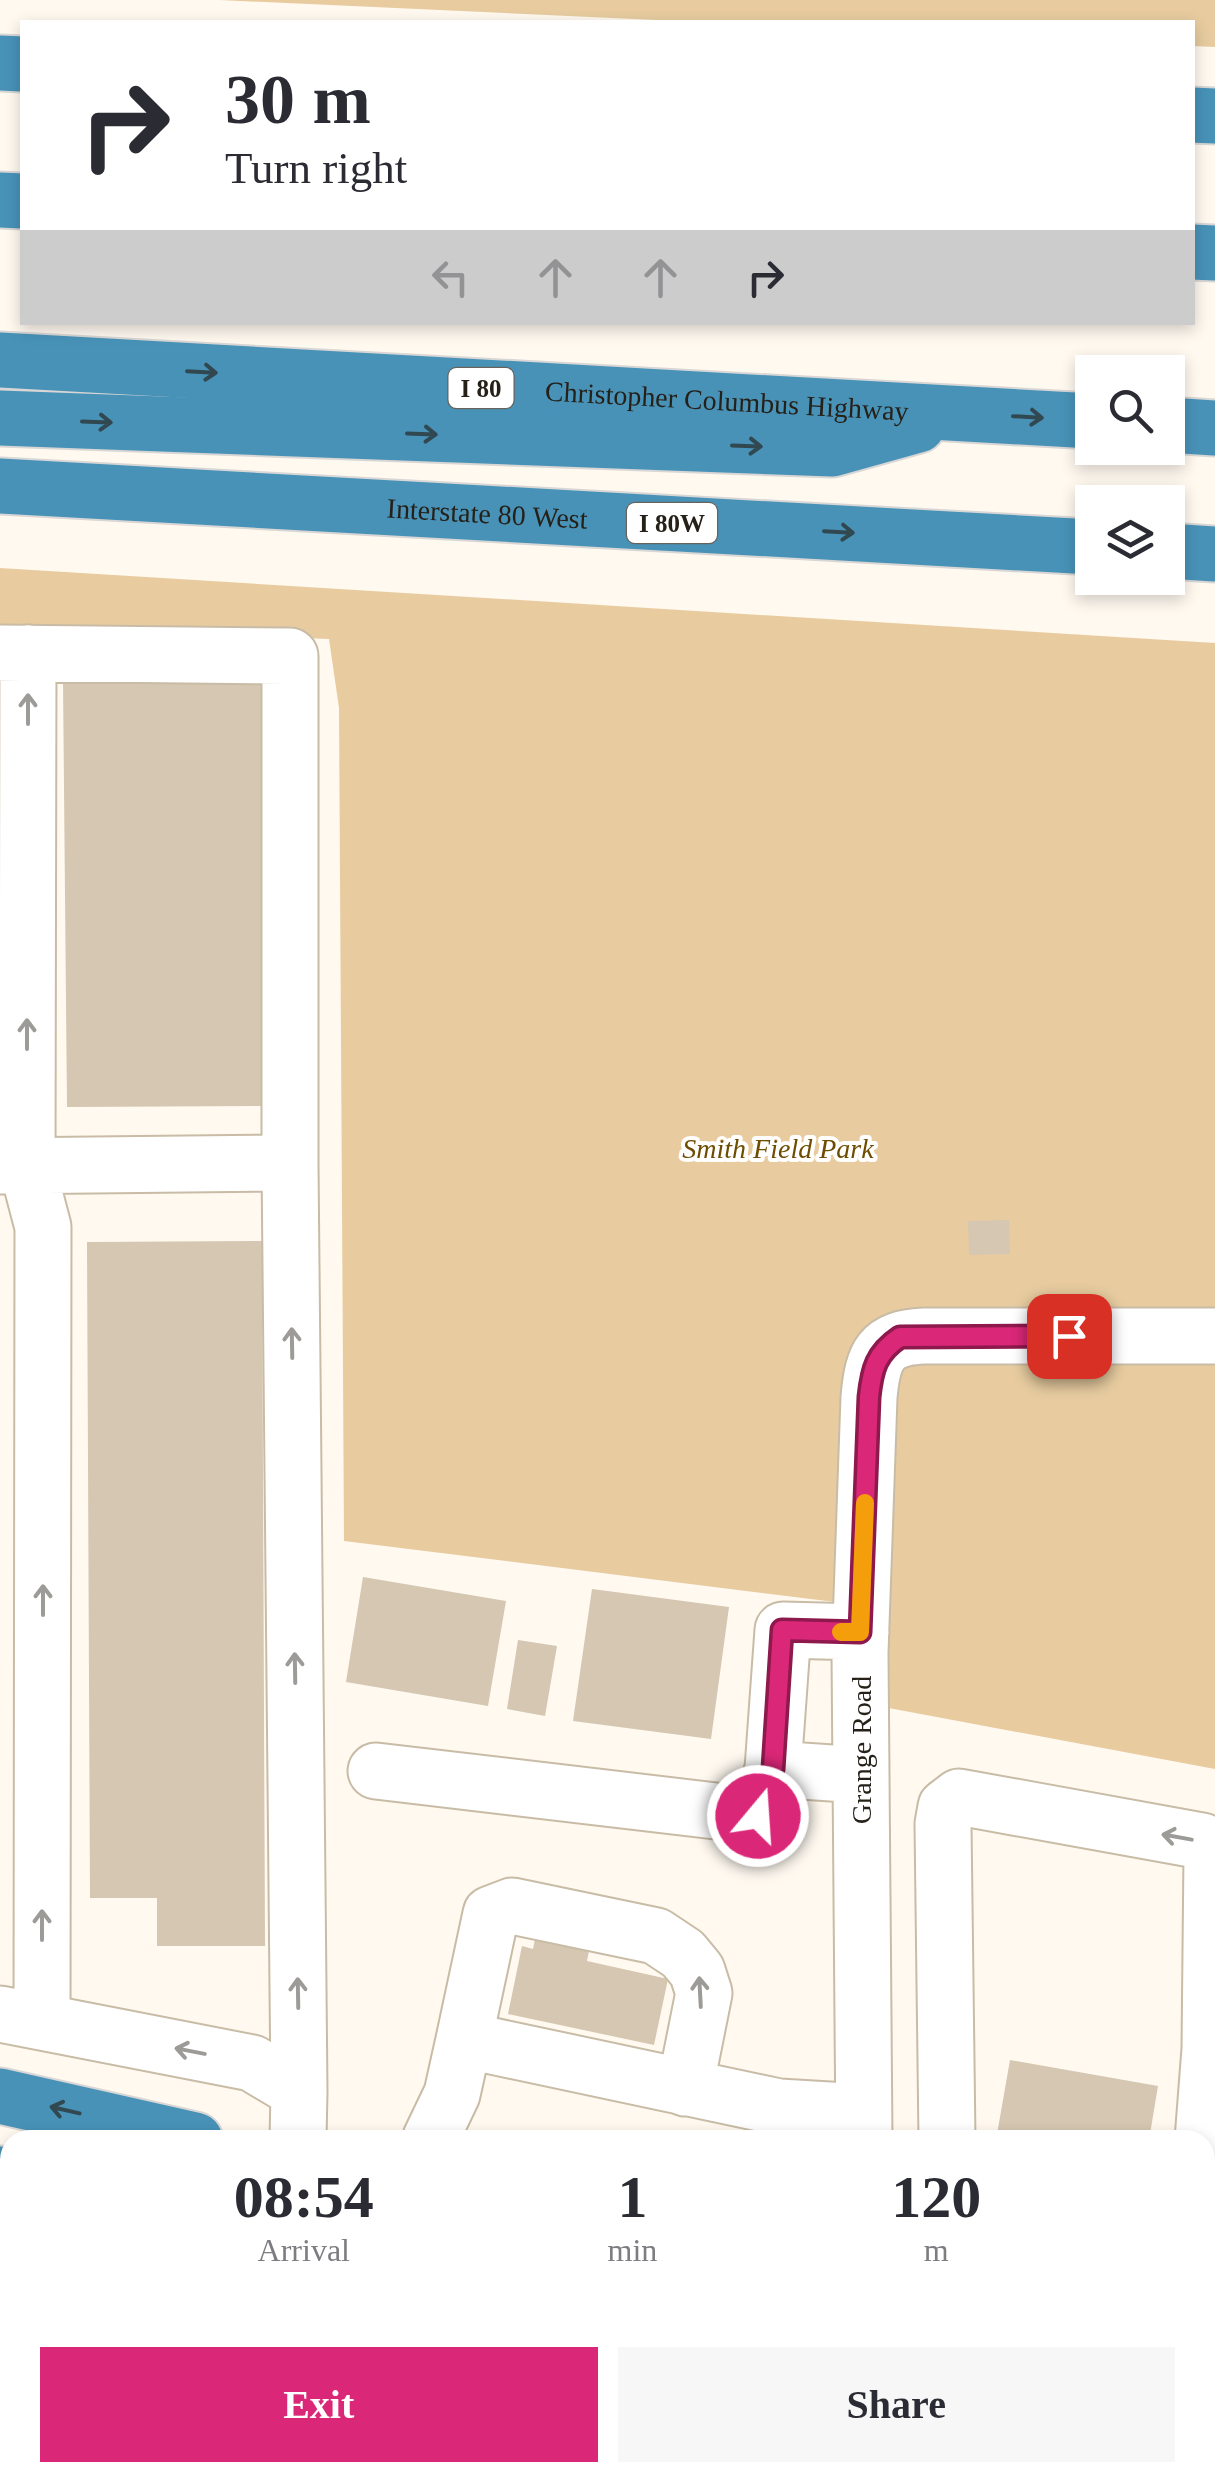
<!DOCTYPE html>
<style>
:root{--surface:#fff;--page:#f7f7f7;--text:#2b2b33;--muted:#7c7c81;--accent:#db2777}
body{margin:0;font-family:"Times New Roman",serif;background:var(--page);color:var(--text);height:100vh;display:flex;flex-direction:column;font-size:38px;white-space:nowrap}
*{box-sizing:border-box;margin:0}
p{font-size:32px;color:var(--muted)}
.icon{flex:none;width:55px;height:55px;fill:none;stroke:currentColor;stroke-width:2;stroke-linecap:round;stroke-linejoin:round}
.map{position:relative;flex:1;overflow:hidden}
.drawer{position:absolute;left:0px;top:2130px;width:1215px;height:352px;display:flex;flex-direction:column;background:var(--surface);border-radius:30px 30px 0 0;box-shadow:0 5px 15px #0003}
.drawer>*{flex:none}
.hud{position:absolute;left:20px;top:20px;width:1175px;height:305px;border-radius:0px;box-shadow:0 5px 15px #0003;background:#fff;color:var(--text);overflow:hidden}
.fabs{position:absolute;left:1075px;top:355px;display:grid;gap:20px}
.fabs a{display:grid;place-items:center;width:110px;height:110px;border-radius:0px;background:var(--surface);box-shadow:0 5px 15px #0003;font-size:50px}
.pin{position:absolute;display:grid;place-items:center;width:85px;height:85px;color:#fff;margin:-42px;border-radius:20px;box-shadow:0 5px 15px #0006}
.me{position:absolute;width:110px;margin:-55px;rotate:18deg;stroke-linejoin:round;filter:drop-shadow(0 0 8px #0008)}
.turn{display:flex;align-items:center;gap:35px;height:210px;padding:0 40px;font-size:45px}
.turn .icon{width:130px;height:130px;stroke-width:2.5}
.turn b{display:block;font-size:70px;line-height:85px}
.lanes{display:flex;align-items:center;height:95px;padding:0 40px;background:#0003;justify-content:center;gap:50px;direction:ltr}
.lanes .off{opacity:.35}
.eta{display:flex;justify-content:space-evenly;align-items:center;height:170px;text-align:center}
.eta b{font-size:60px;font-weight:700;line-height:70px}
.action{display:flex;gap:20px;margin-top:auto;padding:20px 40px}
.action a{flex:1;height:115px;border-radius:0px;background:var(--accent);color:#fff;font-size:40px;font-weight:700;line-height:115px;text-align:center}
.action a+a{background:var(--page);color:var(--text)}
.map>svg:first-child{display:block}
</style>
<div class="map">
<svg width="1215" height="2481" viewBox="0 0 1215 2481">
<rect width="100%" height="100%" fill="#fff9f0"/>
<path fill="#e8cca0" d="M219 0H1215V47L1193 46 1192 22H700Z
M0 568 1215 643V1769L862 1703 835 1602 344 1541 339 708 329 639 0 627Z
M1160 2472 1200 2481H810L789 2473Z"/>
<path fill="#d5c7b1" d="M268 678 272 1106 67 1107 63 680Z
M1009 1220 1010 1254 969 1255 968 1221Z
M262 1241 265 1946H157V1898H90L87 1242Z
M363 1577 506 1601 488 1706 346 1682Z
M592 1589 729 1607 711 1739 573 1721Z
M518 1640 557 1646 545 1716 507 1709Z
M539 1919 593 1930 587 1961 668 1979 654 2045 508 2014 522 1946 533 1949Z
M1010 2060 1158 2086 1149 2140H996Z
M0 2323 10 2325V2418L0 2415Z
M119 2472H175L173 2481H118Z
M382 2472H448L447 2481H380Z"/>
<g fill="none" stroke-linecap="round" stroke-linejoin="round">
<defs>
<path id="minor" d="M0 653 290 656V1163L299 2091
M28 653 27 1166 43 1227 42 2022
M0 1166 290 1163
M773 1769 783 1630 861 1632
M376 1771 758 1816 773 1769 861 1775
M0 2014 252 2063 299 2091 298 2140
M685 2088 704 1993 697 1971 683 1954 656 1936 512 1906 491 1914 464 2040 779 2107 863 2112
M430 2140 452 2094 464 2040
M864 2140 860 1653 869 1397C873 1355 880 1338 924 1336H1215
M947 2140 943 1824 946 1807 959 1797 1202 1841 1212 1853 1210 2049 1203 2140
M0 2271 10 2273
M1205 2293 1215 2327
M721 2472 752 2478
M239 2481 241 2472
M311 2481 313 2472
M516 2481 518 2472"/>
<g id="highway">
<path d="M0 63 22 64"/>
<path d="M1192 115 1215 116"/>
<path d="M0 200 22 201"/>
<path d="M1192 252 1215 253"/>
<path id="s1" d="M0 360 1092 421"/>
<path d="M0 418 832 449 918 425"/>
<path d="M1168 425 1215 428"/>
<path id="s2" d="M0 486 1092 547"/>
<path d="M1168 551 1215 554"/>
<path d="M0 2096 195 2140"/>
<path d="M0 2174 10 2176"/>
<path d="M1205 2358 1215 2360"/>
<path d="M1205 2433 1215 2435"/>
</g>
</defs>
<use href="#minor" stroke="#c9bca6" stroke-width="59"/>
<use href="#highway" stroke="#d8d7d5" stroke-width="59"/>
<use href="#minor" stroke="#fff" stroke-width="55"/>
<use href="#highway" stroke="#4892b8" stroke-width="55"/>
</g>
<defs><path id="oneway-shaft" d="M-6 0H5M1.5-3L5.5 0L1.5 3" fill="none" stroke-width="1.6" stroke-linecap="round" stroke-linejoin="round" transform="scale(2.5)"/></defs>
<g stroke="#314850">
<use href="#oneway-shaft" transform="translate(202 372) rotate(3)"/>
<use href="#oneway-shaft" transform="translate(1028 417) rotate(3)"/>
<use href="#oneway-shaft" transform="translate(97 422) rotate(2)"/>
<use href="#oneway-shaft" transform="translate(422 434) rotate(2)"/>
<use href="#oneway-shaft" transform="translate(747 446) rotate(2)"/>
<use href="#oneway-shaft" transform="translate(839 532) rotate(3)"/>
<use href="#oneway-shaft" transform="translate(65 2110) rotate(-167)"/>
</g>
<g stroke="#9d9b97">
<use href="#oneway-shaft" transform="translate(28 709) rotate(-90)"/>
<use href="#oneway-shaft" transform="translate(27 1034) rotate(-90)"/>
<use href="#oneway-shaft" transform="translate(292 1343) rotate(-91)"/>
<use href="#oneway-shaft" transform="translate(43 1600) rotate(-90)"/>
<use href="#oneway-shaft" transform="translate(295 1668) rotate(-91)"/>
<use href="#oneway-shaft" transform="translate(1177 1837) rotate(-170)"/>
<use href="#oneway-shaft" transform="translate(42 1925) rotate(-90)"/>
<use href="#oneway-shaft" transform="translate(700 1992) rotate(-93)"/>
<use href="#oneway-shaft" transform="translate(298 1993) rotate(-91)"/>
<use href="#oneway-shaft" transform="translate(190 2051) rotate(-169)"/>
</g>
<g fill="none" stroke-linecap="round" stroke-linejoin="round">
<defs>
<path id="route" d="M758 1816 773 1769 782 1630 860 1632 869 1397C872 1369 876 1353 900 1337L1069 1336"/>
</defs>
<use href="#route" stroke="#8e194d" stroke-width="25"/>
<use href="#route" stroke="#db2777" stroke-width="18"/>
<path stroke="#f59e0b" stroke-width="18" d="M841 1632H860L865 1503"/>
</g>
<g text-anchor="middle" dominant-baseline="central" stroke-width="8" stroke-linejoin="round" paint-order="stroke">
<g fill="#fff" stroke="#66635d" stroke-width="2.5">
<rect x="448.5" y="368" width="65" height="40" rx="8"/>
<rect x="627" y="503" width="90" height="40" rx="8"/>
</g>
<g font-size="25" font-weight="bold" fill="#252018">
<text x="481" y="388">I 80</text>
<text x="672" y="523">I 80W</text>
</g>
<g font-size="28" fill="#252018" stroke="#fff">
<text stroke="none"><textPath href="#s1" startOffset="728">Christopher Columbus Highway</textPath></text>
<text stroke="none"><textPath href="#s2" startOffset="488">Interstate 80 West</textPath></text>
<text transform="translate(861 1750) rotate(-90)">Grange Road</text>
</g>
<g font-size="28" font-style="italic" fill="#6e4c00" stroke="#fff">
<text x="778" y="1148">Smith Field Park</text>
</g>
</g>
</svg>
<div class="fabs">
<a><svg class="icon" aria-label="search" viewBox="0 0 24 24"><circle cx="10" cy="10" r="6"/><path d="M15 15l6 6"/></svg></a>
<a><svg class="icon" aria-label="layers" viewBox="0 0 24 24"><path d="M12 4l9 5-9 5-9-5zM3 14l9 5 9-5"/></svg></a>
</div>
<div class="pin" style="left:1069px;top:1336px;background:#d93025"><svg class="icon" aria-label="arrive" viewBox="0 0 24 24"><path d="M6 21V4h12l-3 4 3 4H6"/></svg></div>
<svg class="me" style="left:758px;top:1816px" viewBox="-20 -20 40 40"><circle r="17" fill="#db2777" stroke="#fff" stroke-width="3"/><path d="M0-11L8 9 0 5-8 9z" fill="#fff"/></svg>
<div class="hud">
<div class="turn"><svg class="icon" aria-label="right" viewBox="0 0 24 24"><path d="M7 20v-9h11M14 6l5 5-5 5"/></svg><div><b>30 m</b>Turn right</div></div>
<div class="lanes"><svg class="icon off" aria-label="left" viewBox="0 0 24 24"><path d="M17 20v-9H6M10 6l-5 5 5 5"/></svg><svg class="icon off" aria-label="ahead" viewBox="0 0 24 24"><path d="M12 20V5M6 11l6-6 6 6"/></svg><svg class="icon off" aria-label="ahead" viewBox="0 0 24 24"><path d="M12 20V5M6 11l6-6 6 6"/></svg><svg class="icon" aria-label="right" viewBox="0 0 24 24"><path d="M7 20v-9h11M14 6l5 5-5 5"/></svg></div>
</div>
<section class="drawer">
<div class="eta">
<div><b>08:54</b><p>Arrival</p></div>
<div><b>1</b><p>min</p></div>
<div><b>120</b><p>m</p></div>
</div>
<div class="action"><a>Exit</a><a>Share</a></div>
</section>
</div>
